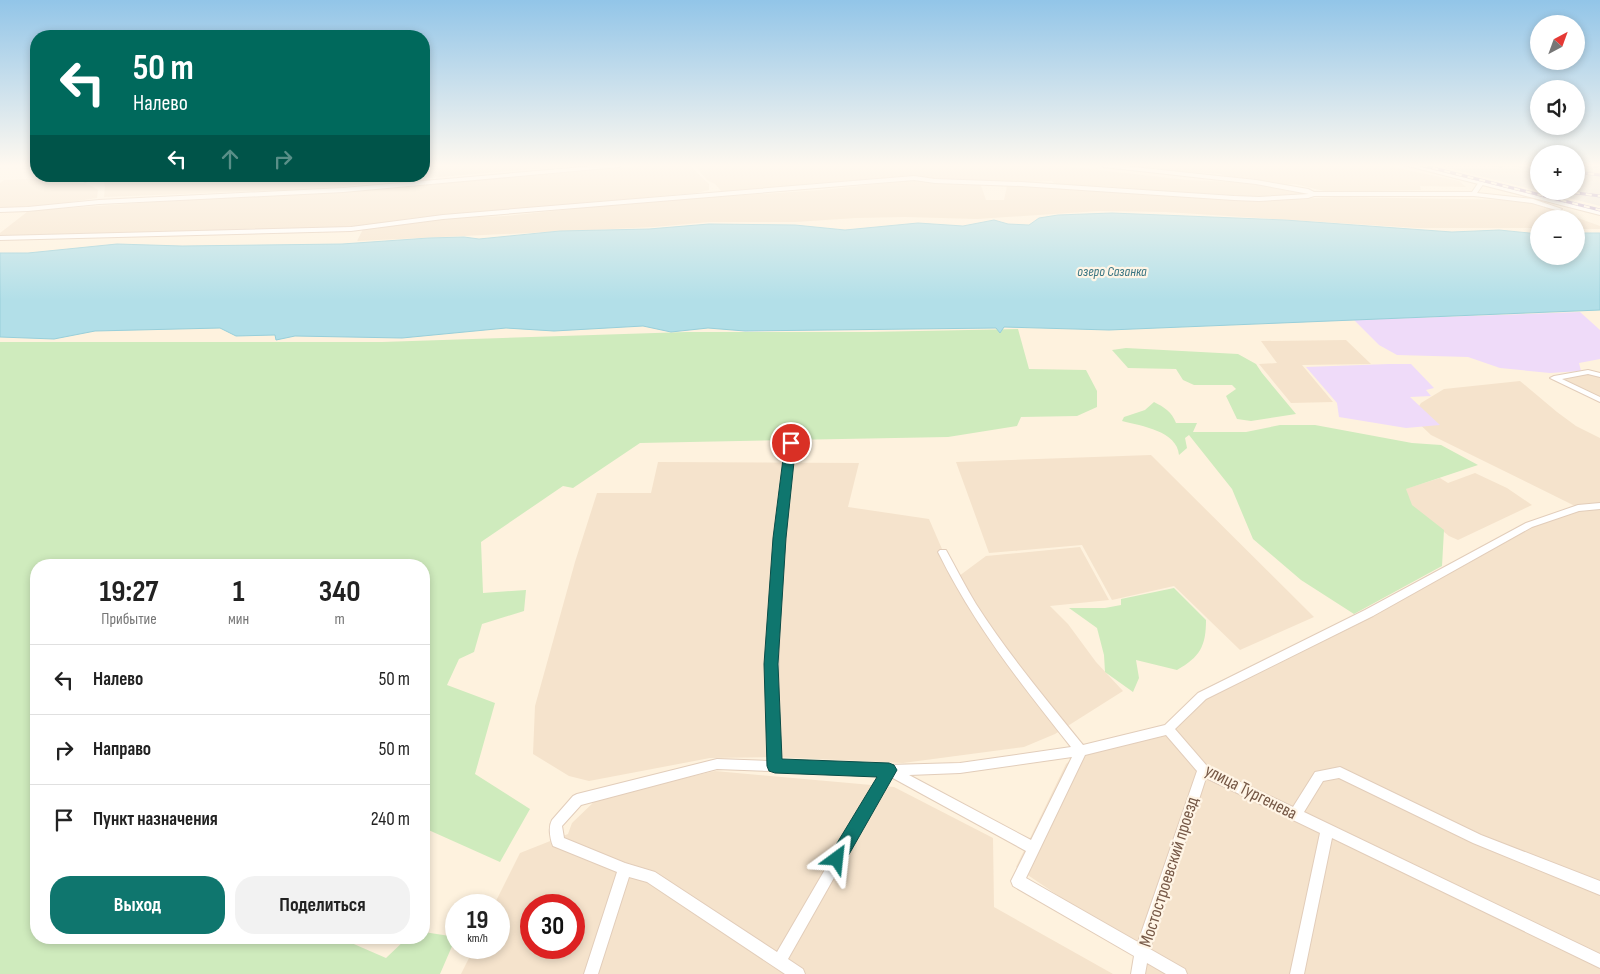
<!DOCTYPE html>
<html lang="ru">
<meta charset="utf-8">
<style>
:root{--surface:#fff;--page:#f2f2f2;--text:#222;--muted:#767676;--line:#e0e0e0;--accent:#0f766e}
body{margin:0;font-family:"Sofia Sans Condensed",sans-serif;background:var(--page);color:var(--text);height:100vh;display:flex;flex-direction:column;font-size:19px;white-space:nowrap}
*{box-sizing:border-box;margin:0}
p{font-size:16px;color:var(--muted)}
.icon{flex:none;width:28px;height:28px;fill:none;stroke:currentColor;stroke-width:2;stroke-linecap:round;stroke-linejoin:round}
.map{position:relative;flex:1;overflow:hidden}
.drawer{position:absolute;left:30px;top:559px;width:400px;height:385px;display:flex;flex-direction:column;background:var(--surface);border-radius:20px;box-shadow:0 2px 8px #0003}
.drawer>*{flex:none}
.guide{position:absolute;left:30px;top:30px;width:400px;height:152px;border-radius:20px;box-shadow:0 2px 8px #0003;background:#00695c;color:#fff;overflow:hidden}
.needle{width:32px;rotate:41deg}
.buttons{position:absolute;left:1530px;top:15px;display:grid;gap:10px}
.buttons a{display:grid;place-items:center;width:55px;height:55px;border-radius:50%;background:var(--surface);box-shadow:0 2px 8px #0003;font-size:25px}
.speed{position:absolute;left:445px;top:894px;display:flex;gap:10px;font-size:25px;font-weight:700;text-align:center}
.speed>*{display:grid;place-content:center;width:65px;height:65px;border-radius:50%;background:var(--surface);box-shadow:0 2px 8px #0003;line-height:1}
.speed small{font-size:12px;font-weight:400}
.speed .limit{border:8px solid #d22;background:#fff;color:#111}
.pin{position:absolute;display:grid;place-items:center;width:42px;height:42px;color:#fff;margin:-21px;border:2px solid #fff;border-radius:50%;box-shadow:0 1px 5px #0007}
.me{position:absolute;width:55px;margin:-28px;rotate:30deg;stroke-linejoin:round;filter:drop-shadow(0 0 4px #0008)}
.turn{display:flex;align-items:center;gap:18px;height:105px;padding:0 20px;font-size:22px}
.turn .icon{width:65px;height:65px;stroke-width:2.5}
.turn b{display:block;font-size:35px;line-height:42px}
.lanes{display:flex;align-items:center;height:48px;padding:0 20px;background:#0003;justify-content:center;gap:25px;direction:ltr}
.lanes .off{opacity:.35}
.eta{display:flex;justify-content:space-evenly;align-items:center;height:85px;text-align:center}
.eta b{font-size:30px;font-weight:700;line-height:35px}
.action{display:flex;gap:10px;margin-top:auto;padding:10px 20px}
.action a{flex:1;height:58px;border-radius:20px;background:var(--accent);color:#fff;font-size:20px;font-weight:700;line-height:58px;text-align:center}
.action a+a{background:var(--page);color:var(--text)}
ul{padding:0;list-style:none}
li{display:flex;align-items:center;gap:15px;height:70px;padding:0 20px;border-top:1px solid var(--line)}
li div{flex:1}
li b{display:block;font-size:19px}
li em{font-style:normal}
.map>svg:first-child{display:block}
</style>
<div class="map">
<svg width="1600" height="974" viewBox="0 0 1600 974">
<rect width="100%" height="100%" fill="#fef2de"/>
<path fill="#f5e3cc" fill-rule="evenodd" d="M424 165 567 166 372 183 332 188 104 197 105 187 104 182 106 176H424Z
M648 165H689L709 184V190L696 193 412 218 355 228 0 237V233L27 212 39 210 212 198 354 191Z
M694 165H1055L1187 180 1253 183 1281 187 1283 190 1300 191 1303 195 1253 198 1099 186H1057L1052 181 999 183 965 179 934 180 918 178 815 183 761 190 722 192 715 184 707 180Z
M1122 165H1390L1398 168 1459 181 1466 187 1420 186 1421 190 1328 192 1295 184 1282 185 1234 179 1220 174 1150 169Z
M62 178 92 186 98 190 97 198 38 207H0V183L4 180Z
M915 180 980 183 986 200H1004L1007 186 1023 185 1245 201 1338 197 1519 200 1545 206 1600 226V229H1576V219H1539V228H1417L1165 212 1099 211 977 219 905 217 856 218 795 222H709L654 227 357 241 363 229 451 218 506 216 638 202 822 190Z
M1346 340 1371 364 1302 365 1333 402 1291 403 1259 364 1277 363 1261 341Z
M1588 372 1600 375V400L1554 378Z
M1520 381 1557 412 1576 426 1600 438V974H1138L1141 952 1016 867 1066 764 1081 751 1167 729 1202 696 1529 525 1577 507 1431 435 1412 417 1421 403 1444 389Z
M1151 455 1314 617 1240 650 1174 586 1112 600 1082 545 989 553 956 462Z
M658 462 859 463 848 507 929 519 955 579 986 556 1080 547 1109 600 1050 606 1068 624 1096 662 1123 691 1055 734 1024 747 903 763 774 757 710 758 589 781 569 776 533 754 535 706 575 562 597 493H651Z
M1475 473 1507 488 1532 505 1458 540 1449 536 1395 492 1440 478 1448 483Z
M715 771 894 787 993 838 994 907 1113 974H461L474 948H499V905H494L520 853 568 834 572 823 598 798ZM531 905H574V948H531Z"/>
<path fill="#ebe3db" d="M1435 165H1539V191L1472 174Z
M1576 165H1600V206L1541 191H1576Z"/>
<path fill="#efdbf9" d="M1580 312 1600 330V359L1579 363 1581 371 1550 373 1500 368 1468 357 1397 355 1379 345 1354 320Z
M1389 364H1411L1434 388 1426 390 1431 396 1410 397 1440 425 1406 428 1339 417 1337 403 1306 367Z"/>
<path fill="#cfebbd" d="M1018 329 1029 369 1086 370 1097 391V407L1077 416 1021 417 1017 426 948 437 640 443 573 488 563 486 481 542 483 593 526 590 524 611 482 624 474 652 459 659 447 685 495 703 475 774 530 809 500 862 424 828V565H36V938H340L386 958 407 938H424V932L456 937 440 974H0V342H382L686 332H869Z
M1126 348 1238 354 1256 364 1262 373 1296 414 1251 421 1237 419 1226 396 1236 389 1232 385H1194L1183 380 1176 369 1128 368 1112 350Z
M1154 402C1164 407 1172 412 1176 423H1197L1193 432H1246L1280 425H1315L1412 443 1441 445 1478 465 1406 489 1412 505 1444 530 1442 566 1354 614 1301 580 1253 539 1232 489 1189 435 1185 438 1187 448 1179 455C1177 431 1142 426 1122 421L1124 417 1145 410Z
M1174 588 1206 620C1206 646 1200 657 1177 670L1136 660 1139 678 1133 692 1105 672 1104 655 1097 628 1069 608H1105L1121 605V599Z"/>
<path fill="#b2dfe8" stroke="#98cfda" d="M1112 213 1285 220 1452 232 1499 230 1539 234V256H1576V233H1600V310L1109 330 1004 327 1000 333 996 328 745 331 708 328 671 332 643 326 554 331 506 328 402 338 295 336 276 340 275 335 236 336 220 328 95 331 54 339 0 337V253H28L117 244 182 246 342 244 429 238 464 237 479 239 560 231 649 229 709 224 795 225 845 230 918 223 963 226 994 220 1008 224 1029 225 1039 218 1058 215Z"/>
<g fill="none" stroke-linecap="round" stroke-linejoin="round">
<defs>
<path id="minor" d="M606 165H622L619 167 343 192 99 204 28 211 0 212V208L28 207 99 200 343 188Z
M1102 165H1114L1256 180 1308 189 1314 192H1472L1479 182 1481 181 1484 183 1477 193 1533 199 1562 209 1559 211 1532 203 1474 196H1314L1308 198 1259 201 1234 200 1021 186 935 183 914 180 443 219 351 231 0 240V236L351 227 443 215 914 176 935 179 1021 182 1234 196 1259 197 1309 194 1256 184 1104 167Z
M91 176H99L85 182 82 180Z
M1588 370 1600 373V377L1588 374 1562 379 1600 397V402L1550 378 1554 376Z
M791 440 795 443C783 549 774 654 781 761L889 765 960 763 1071 747C1021 684 974 625 938 552L940 550H946C956 568 965 586 976 604 1008 654 1046 699 1083 745L1165 725 1198 693 1365 610 1526 523 1578 505 1600 503V509L1579 511 1532 527 1373 616 1206 699 1175 729 1207 766 1293 807 1315 772 1340 767 1481 835 1600 881V895L1473 843 1339 778 1323 781 1304 812 1600 954V968L1332 838 1304 974H1290L1320 833 1206 778 1150 949 1185 969 1187 974H1166L1147 963 1145 974H1131L1134 956 1013 886 1011 881 1026 851 891 777 788 959 803 969 805 974H785L647 882 629 877 598 974H584L617 872 553 846C550 839 548 827 552 820L573 796 577 794 717 759 769 761C764 654 774 549 787 443ZM1166 735 1197 771 1138 942 1026 878 1085 755ZM1072 757 1031 840 909 775 960 773ZM717 769 880 775 777 952 655 872 625 863 564 838 562 826 581 805Z"/>
<path id="tertiary" d="M1404 165H1413L1600 211V215Z"/>
</defs>
<use href="#minor" stroke="#e2cdba" stroke-width="2"/>
<use href="#tertiary" stroke="#e2cdba" stroke-width="2"/>
<use href="#minor" fill="#fff" fill-rule="evenodd"/>
<use href="#tertiary" fill="#fff" fill-rule="evenodd"/>
<defs>
<path id="rail" d="M1421 165 1600 210
M1495 165 1501 166
M1514 165 1539 168
M1576 165 1597 166
M1576 172 1600 175
M1562 191 1600 196"/>
</defs>
<use href="#rail" stroke="#b49dc6" stroke-width="3"/>
<use href="#rail" stroke="#fff5e6" stroke-width="2" stroke-dasharray="6" stroke-linecap="butt"/>
</g>
<linearGradient id="sky" x2="0" y2="1"><stop stop-color="#92c5e8"/><stop offset="0.55" stop-color="#fff9f0"/><stop offset="1" stop-color="#fff9f0" stop-opacity="0"/></linearGradient>
<rect width="1600" height="301" fill="url(#sky)"/>
<path fill="#0f766e" stroke="#0a4d48" d="M791 439 796 443 786 538 778 664 782 759 889 763 894 765 897 770 843 865 837 867 831 865 829 859 831 853 877 777 775 773 769 771 767 766 764 664 773 538 785 443Z"/>
<g text-anchor="middle" dominant-baseline="central" stroke-width="4.5" stroke-linejoin="round" paint-order="stroke">
<g font-size="14" font-style="italic" fill="#3b7683" stroke="#fff5e6">
<text x="1112" y="271">озеро Сазанка</text>
</g>
<g font-size="18" fill="#755745" stroke="#fff5e6">
<text transform="translate(1251 792) rotate(27)">улица Тургенева</text>
<text transform="translate(1169 872) rotate(-72)">Мостостроевский проезд</text>
</g>
</g>
</svg>
<div class="buttons">
<a><svg class="needle" viewBox="-14 -14 28 28"><path d="M0-13l5 13h-10z" fill="#e53935"/><path d="M0 13l5-13h-10z" fill="#767676"/></svg></a>
<a><svg class="icon" aria-label="sound" viewBox="0 0 24 24"><path d="M4 9h4l5-4v14l-5-4H4zM17 9q2 3 0 6"/></svg></a>
<a>+</a>
<a>−</a>
</div>
<div class="speed"><div>19<small>km/h</small></div><div class="limit">30</div></div>
<div class="pin" style="left:791px;top:443px;background:#d93025"><svg class="icon" aria-label="arrive" viewBox="0 0 24 24"><path d="M6 21V4h12l-3 4 3 4H6"/></svg></div>
<svg class="me" style="left:837px;top:859px" viewBox="-20 -20 40 40"><path d="M0-17L14 15 0 8-14 15z" fill="#0f766e" stroke="#fff" stroke-width="4"/></svg>
<div class="guide">
<div class="turn"><svg class="icon" aria-label="left" viewBox="0 0 24 24"><path d="M17 20v-9H6M10 6l-5 5 5 5"/></svg><div><b>50 m</b>Налево</div></div>
<div class="lanes"><svg class="icon" aria-label="left" viewBox="0 0 24 24"><path d="M17 20v-9H6M10 6l-5 5 5 5"/></svg><svg class="icon off" aria-label="ahead" viewBox="0 0 24 24"><path d="M12 20V5M6 11l6-6 6 6"/></svg><svg class="icon off" aria-label="right" viewBox="0 0 24 24"><path d="M7 20v-9h11M14 6l5 5-5 5"/></svg></div>
</div>
<section class="drawer">
<div class="eta">
<div><b>19:27</b><p>Прибытие</p></div>
<div><b>1</b><p>мин</p></div>
<div><b>340</b><p>m</p></div>
</div>
<ul>
<li><svg class="icon" aria-label="left" viewBox="0 0 24 24"><path d="M17 20v-9H6M10 6l-5 5 5 5"/></svg><div><b>Налево</b></div><em>50 m</em></li>
<li><svg class="icon" aria-label="right" viewBox="0 0 24 24"><path d="M7 20v-9h11M14 6l5 5-5 5"/></svg><div><b>Направо</b></div><em>50 m</em></li>
<li><svg class="icon" aria-label="arrive" viewBox="0 0 24 24"><path d="M6 21V4h12l-3 4 3 4H6"/></svg><div><b>Пункт назначения</b></div><em>240 m</em></li>
</ul>
<div class="action"><a>Выход</a><a>Поделиться</a></div>
</section>
</div>
